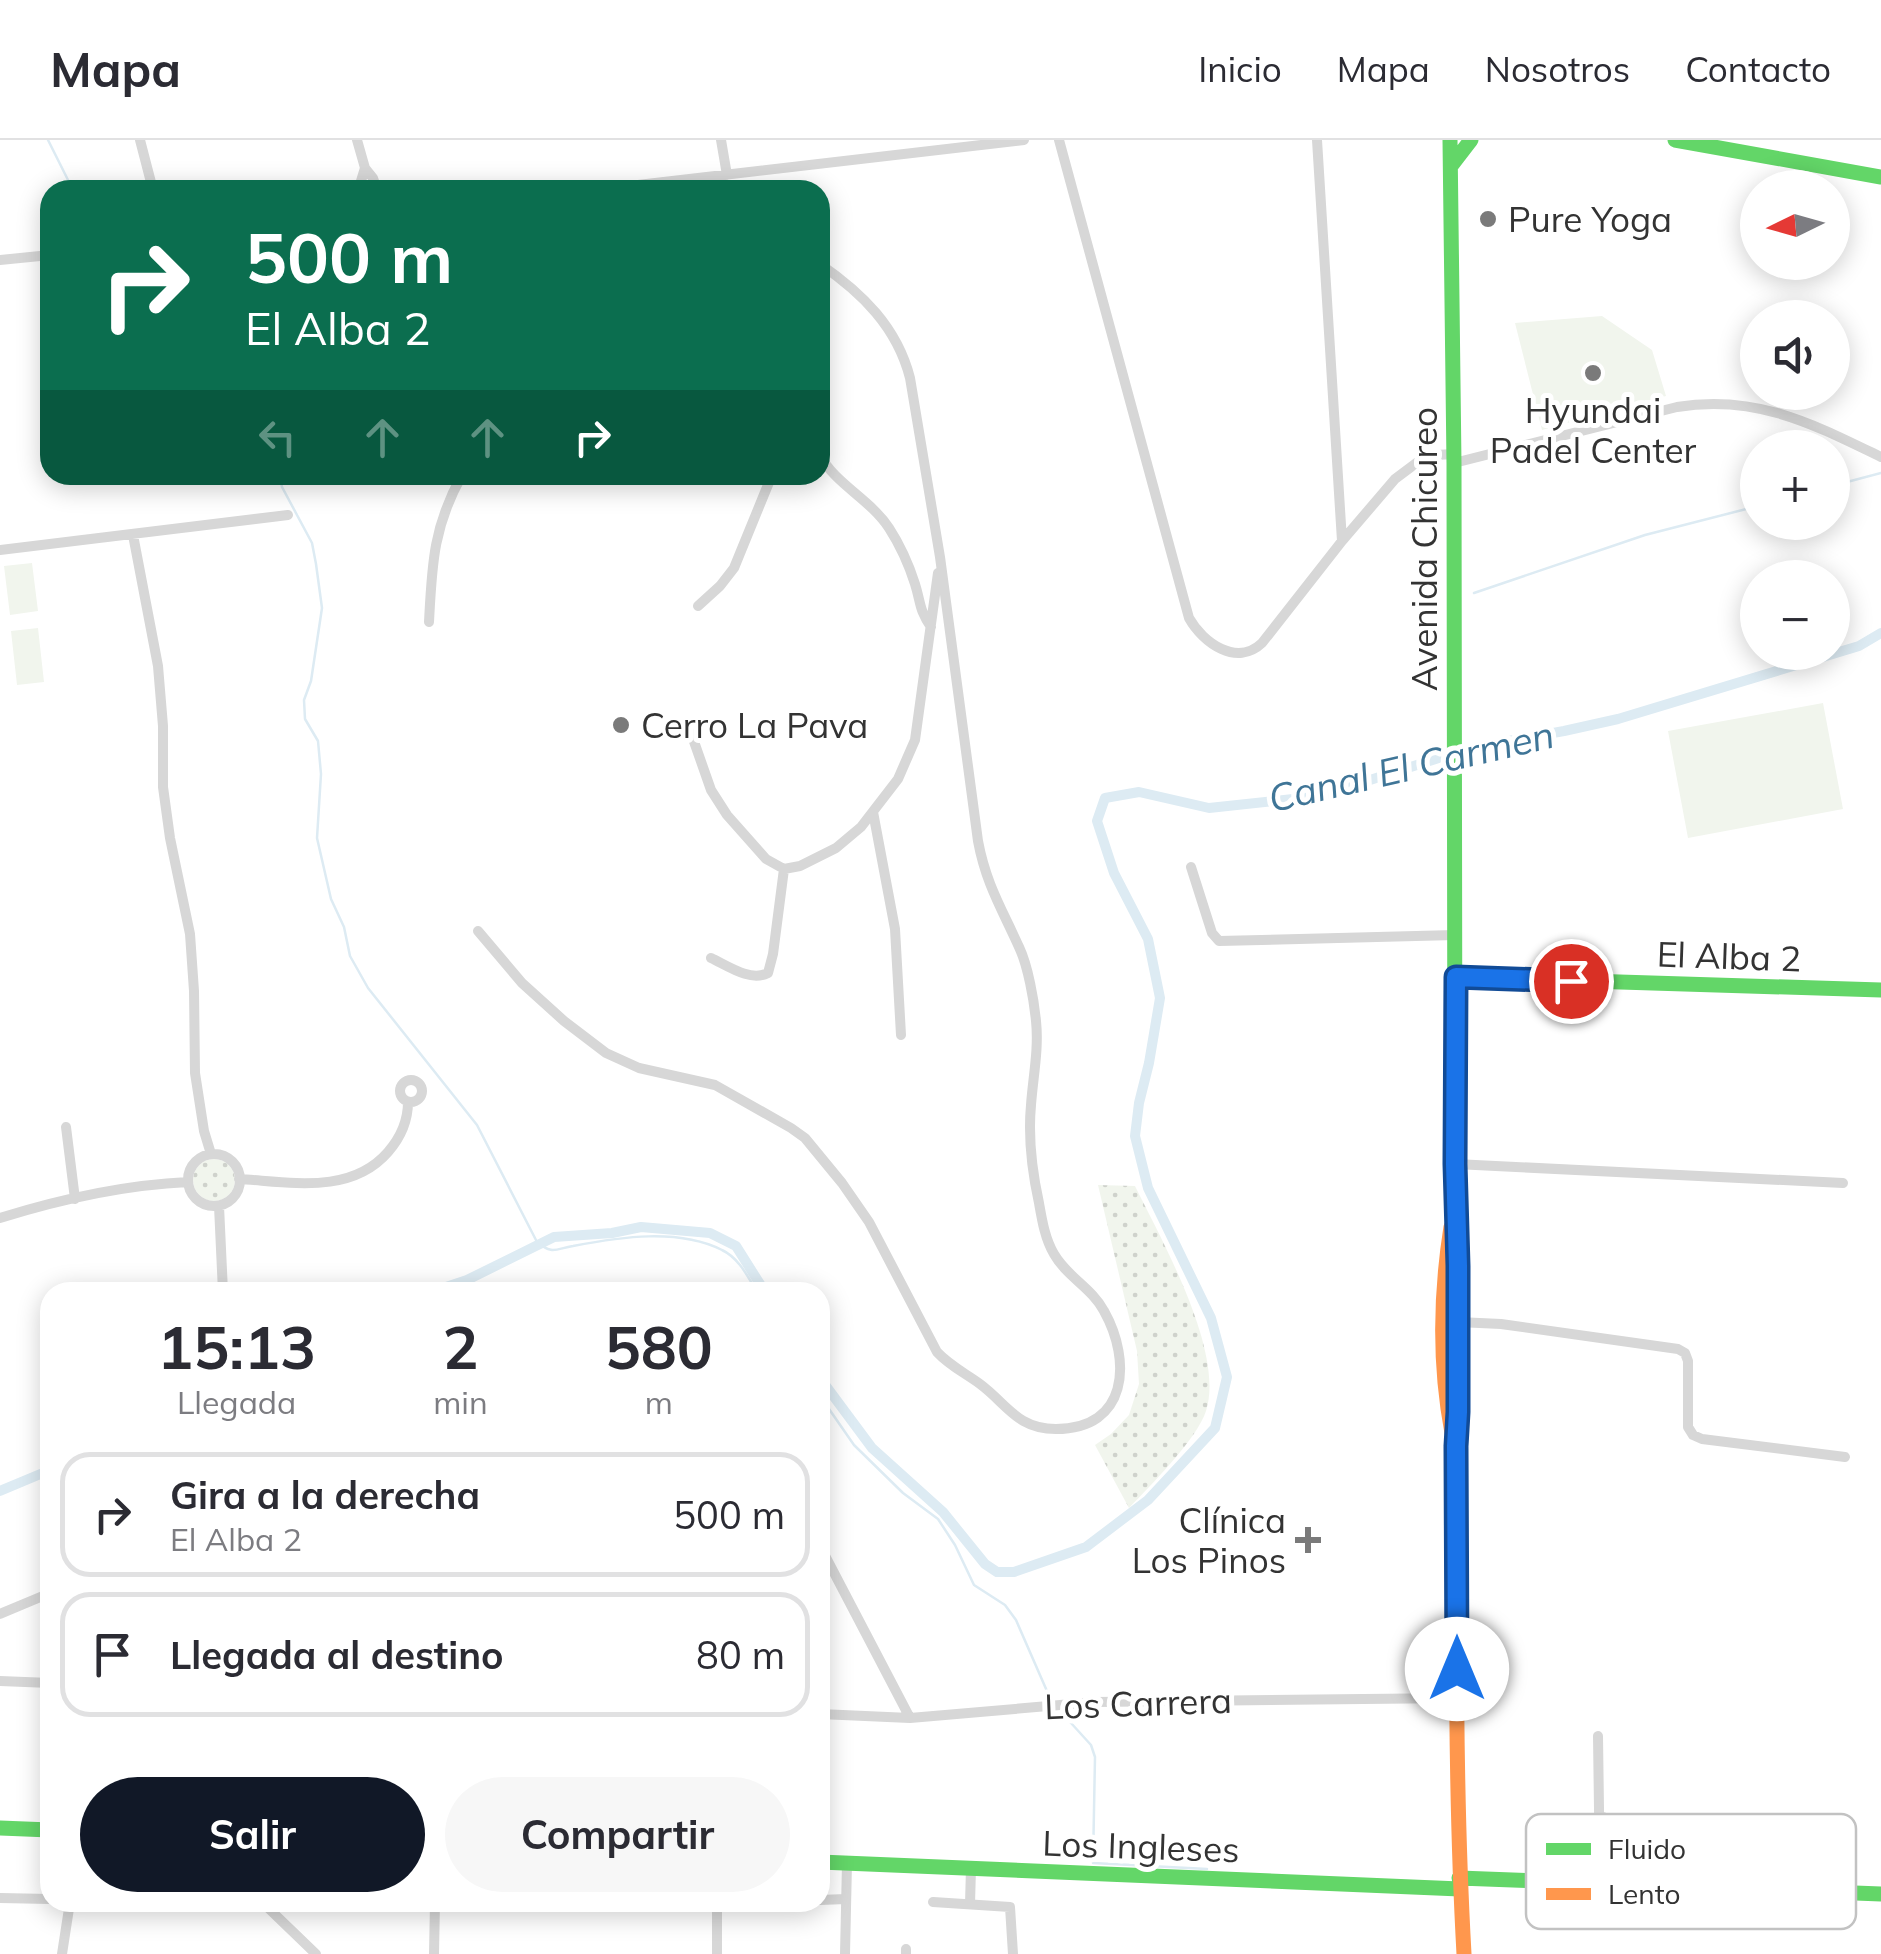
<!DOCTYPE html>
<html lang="es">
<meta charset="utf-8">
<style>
:root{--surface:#fff;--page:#f7f7f7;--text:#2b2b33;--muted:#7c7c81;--line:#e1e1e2;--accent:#111827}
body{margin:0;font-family:Mulish,sans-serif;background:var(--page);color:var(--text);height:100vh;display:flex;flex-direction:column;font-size:38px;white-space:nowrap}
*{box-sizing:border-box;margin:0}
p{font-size:32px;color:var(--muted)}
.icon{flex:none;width:55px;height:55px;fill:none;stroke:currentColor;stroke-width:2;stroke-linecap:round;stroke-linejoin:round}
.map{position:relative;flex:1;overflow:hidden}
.sheet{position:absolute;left:40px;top:1142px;width:790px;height:630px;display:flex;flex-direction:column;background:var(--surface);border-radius:30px;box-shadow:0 5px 25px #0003}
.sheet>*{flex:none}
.top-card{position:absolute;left:40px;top:40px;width:790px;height:305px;border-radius:30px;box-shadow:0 5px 25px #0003;background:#0b6e4f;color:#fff;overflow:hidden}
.needle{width:65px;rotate:265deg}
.controls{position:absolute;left:1740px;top:30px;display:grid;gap:20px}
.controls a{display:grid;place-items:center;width:110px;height:110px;border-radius:50%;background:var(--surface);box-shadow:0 5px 25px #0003;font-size:50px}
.pin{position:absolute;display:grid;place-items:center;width:85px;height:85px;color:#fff;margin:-42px;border:5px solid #fff;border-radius:50%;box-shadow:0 2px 10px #0007}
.me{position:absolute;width:110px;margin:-55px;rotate:0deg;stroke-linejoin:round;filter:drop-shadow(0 0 8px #0008)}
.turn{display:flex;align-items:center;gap:35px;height:210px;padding:0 40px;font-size:45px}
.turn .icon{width:130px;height:130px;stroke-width:2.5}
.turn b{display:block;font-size:70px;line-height:85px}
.lanes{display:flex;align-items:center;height:95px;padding:0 40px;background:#0003;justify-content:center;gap:50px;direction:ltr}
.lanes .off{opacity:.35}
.eta{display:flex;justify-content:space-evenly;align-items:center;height:170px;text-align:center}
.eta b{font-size:60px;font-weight:700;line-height:70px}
.action{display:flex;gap:20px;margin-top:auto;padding:20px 40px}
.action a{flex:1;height:115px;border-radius:60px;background:var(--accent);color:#fff;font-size:40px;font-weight:700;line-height:115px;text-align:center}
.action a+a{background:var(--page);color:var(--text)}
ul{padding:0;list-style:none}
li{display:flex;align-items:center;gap:30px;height:125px;margin:0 20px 15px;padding:0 20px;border:5px solid var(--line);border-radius:30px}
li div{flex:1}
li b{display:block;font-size:38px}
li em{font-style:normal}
header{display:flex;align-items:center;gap:60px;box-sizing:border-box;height:140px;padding:0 50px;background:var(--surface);border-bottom:2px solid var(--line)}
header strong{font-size:48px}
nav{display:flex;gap:55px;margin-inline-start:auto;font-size:35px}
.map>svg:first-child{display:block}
</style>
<header>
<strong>Mapa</strong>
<nav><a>Inicio</a><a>Mapa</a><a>Nosotros</a><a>Contacto</a></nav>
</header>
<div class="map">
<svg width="1881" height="1814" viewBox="0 0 1881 1814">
<defs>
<pattern id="grass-dots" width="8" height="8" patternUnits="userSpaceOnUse" patternTransform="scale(2.5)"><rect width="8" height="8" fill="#f1f5ed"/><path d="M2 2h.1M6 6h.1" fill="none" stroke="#cfd2cc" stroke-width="1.8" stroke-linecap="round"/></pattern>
</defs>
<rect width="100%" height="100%" fill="#fff"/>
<path fill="url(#grass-dots)" d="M193 1040a21 21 0 1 1 42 0a21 21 0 1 1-42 0Z
M1098 1045 1135 1046C1162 1101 1225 1212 1206 1271 1197 1299 1150 1346 1129 1368L1095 1305 1111 1294 1129 1275 1139 1244 1137 1211Z"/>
<path fill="#f1f5ed" d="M1602 176 1652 210 1666 256 1542 290 1515 183Z
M32 423 38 471 10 475 4 426Z
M38 488 44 542 17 545 11 491Z
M1823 563 1843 669 1688 698 1668 591Z"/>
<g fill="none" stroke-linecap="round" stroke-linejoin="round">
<path stroke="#ddebf3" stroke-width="2.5" d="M48 0 73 50
M280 335 282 347 312 403 316 424 322 468 311 541 304 560 305 579 318 601 321 634 317 698 331 759 344 787 350 816 368 848 477 985 537 1102C553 1115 555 1109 573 1106 620 1097 678 1088 722 1110 739 1118 748 1137 757 1152
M1832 346 1881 333
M1474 453 1645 395 1758 366
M820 1256 854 1305 903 1353 938 1379 955 1405 974 1445 1005 1465 1016 1480 1050 1558
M1061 1572 1091 1605 1095 1617 1093 1723 1207 1729"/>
<path stroke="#ddebf3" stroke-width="10" d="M431 1152 467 1140 554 1097 612 1093 641 1087 710 1093 736 1106 765 1152
M820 1238 872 1308 943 1372 985 1424 997 1432H1014L1086 1407 1148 1360 1215 1288 1227 1237 1211 1178 1148 1048 1135 996 1139 963 1149 923 1160 858 1148 799 1114 733 1097 681 1105 658 1139 652 1209 668 1320 656 1470 608 1564 591 1618 579 1859 506 1881 493
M0 1351 50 1330"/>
<path stroke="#d7d7d7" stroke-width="10" d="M140 0 153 50
M357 0 365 28 373 38 377 50
M721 0 727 35
M1059 0 1189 478C1203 503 1237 527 1262 503L1342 401 1395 339 1419 321 1436 315 1454 314
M1317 0 1342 401
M362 50 361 41 365 28
M595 50 1024 0
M0 120 50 115
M820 315C835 344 870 359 889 388 900 405 909 425 915 444 921 463 919 470 931 487
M1454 323 1677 267C1756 254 1813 284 1881 317
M133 395 158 526 163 586V647L170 698 190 794 194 851 195 933 204 991 211 1014
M0 410 288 375
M698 466 720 446 734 428 772 335
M429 482C432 425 433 387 462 335
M691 593 711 650 727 675 766 719 784 729 800 726 836 708 861 687 898 639 915 600 938 433
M873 672 895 789 901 895
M1191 727 1212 793 1219 801 1455 795
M478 791 522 843 564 881 606 913 639 928 715 945 791 988 805 998 842 1043 869 1082 937 1212C950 1226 965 1233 980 1244 1007 1264 1017 1289 1056 1289 1128 1289 1132 1221 1104 1171 1092 1148 1067 1137 1054 1114 1045 1099 1042 1080 1039 1063 1032 1031 1028 997 1031 965 1033 937 1039 909 1036 881 1034 860 1028 826 1019 807 1002 769 986 744 978 701L940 417 910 238C897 187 862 153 820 124
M711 818C728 826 750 842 768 833L773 814 784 729
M400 951a11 11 0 1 1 22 0a11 11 0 1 1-22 0Z
M66 987 75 1059
M188 1040a26 26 0 1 1 52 0a26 26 0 1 1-52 0Z
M1455 1024 1843 1043
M239 1039C290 1042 351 1055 388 1012 401 997 408 982 408 962
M219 1066 223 1152
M0 1078C61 1059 124 1045 188 1042
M1458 1182 1501 1184 1678 1209 1685 1213 1688 1221V1287L1693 1295 1702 1299 1845 1317
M820 1406 910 1578
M0 1474 50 1453
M0 1541 50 1543
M820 1574 910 1578 1095 1562 1457 1558
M1598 1596 1600 1742
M1600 1676 1616 1682 1623 1690 1625 1743
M0 1758 50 1759
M820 1760 846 1759
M262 1762 316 1814
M933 1762 1010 1767 1013 1814
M970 1764 971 1728
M62 1814 70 1762
M434 1814 435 1762
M717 1814V1762
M845 1814 847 1723
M906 1814V1809"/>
<path stroke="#63d668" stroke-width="15" d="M1450 0 1454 323 1455 1024 1458 1221
M1675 0 1881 37
M1451 26 1471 0
M1455 837 1881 850
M0 1688 50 1690
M820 1722 1460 1749
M1459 1738 1881 1754"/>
<path stroke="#ff974d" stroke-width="15" d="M1451 1087C1440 1157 1439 1224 1452 1293
M1458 1221C1457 1418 1453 1616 1464 1814"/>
</g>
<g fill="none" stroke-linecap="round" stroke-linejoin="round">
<defs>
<path id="route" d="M1457 1529 1456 1306 1458 1272V1126L1455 1024 1456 837 1571 841"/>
</defs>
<use href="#route" stroke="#114b97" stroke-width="25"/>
<use href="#route" stroke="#1a73e8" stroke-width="18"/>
</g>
<g fill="#7a7a7a" stroke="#fff" stroke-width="4">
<circle cx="1488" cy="79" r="10"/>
<circle cx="1593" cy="233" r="10"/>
<circle cx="621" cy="585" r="10"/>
<path d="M1303 1385h10v10h10v10h-10v10h-10v-10h-10v-10h10z"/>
</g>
<g text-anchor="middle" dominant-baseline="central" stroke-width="10" stroke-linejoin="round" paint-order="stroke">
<g font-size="35" fill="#333" stroke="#fff" text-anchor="start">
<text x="1508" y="79">Pure Yoga</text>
<text x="1593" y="270" text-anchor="middle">Hyundai<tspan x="1593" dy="40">Padel Center</tspan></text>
<text x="641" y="585">Cerro La Pava</text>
<text x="1286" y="1380" text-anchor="end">Clínica<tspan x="1286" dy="40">Los Pinos</tspan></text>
</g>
<g font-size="35" fill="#333" stroke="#fff">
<text transform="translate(1424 409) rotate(-90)">Avenida Chicureo</text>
<text transform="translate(1729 816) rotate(2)">El Alba 2</text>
<text transform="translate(1138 1563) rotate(-2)">Los Carrera</text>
<text transform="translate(1141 1706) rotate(2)">Los Ingleses</text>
</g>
<g font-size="38" font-style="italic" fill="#3f7597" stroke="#fff">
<text transform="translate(1411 626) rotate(-13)">Canal El Carmen</text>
</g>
</g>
<rect x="1526" y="1674" width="330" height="115" rx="15" fill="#fff" stroke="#c2c2c2" stroke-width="2.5"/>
<rect x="1546" y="1703" width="45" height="12" fill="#63d668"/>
<rect x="1546" y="1748" width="45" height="12" fill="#ff974d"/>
<g font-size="28" fill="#333">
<text x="1608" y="1719">Fluido</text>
<text x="1608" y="1764">Lento</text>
</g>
</svg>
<div class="controls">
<a><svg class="needle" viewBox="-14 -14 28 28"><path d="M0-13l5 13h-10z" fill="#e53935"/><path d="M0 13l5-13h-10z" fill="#7c7c81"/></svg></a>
<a><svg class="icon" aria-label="sound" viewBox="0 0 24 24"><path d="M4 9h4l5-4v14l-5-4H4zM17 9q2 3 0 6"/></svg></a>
<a>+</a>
<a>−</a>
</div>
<div class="pin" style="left:1571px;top:841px;background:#d93025"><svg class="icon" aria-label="arrive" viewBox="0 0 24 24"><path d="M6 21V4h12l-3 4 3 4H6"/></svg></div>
<svg class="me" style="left:1457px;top:1529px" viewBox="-20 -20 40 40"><circle r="19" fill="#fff"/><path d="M0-13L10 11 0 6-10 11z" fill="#1a73e8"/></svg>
<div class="top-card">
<div class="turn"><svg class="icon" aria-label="right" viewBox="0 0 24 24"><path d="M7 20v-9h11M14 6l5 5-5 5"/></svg><div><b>500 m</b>El Alba 2</div></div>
<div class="lanes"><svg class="icon off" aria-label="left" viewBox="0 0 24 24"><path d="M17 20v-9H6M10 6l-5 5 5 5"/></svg><svg class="icon off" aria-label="ahead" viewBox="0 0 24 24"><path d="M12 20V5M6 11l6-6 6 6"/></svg><svg class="icon off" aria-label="ahead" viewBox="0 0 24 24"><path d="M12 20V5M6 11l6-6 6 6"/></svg><svg class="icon" aria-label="right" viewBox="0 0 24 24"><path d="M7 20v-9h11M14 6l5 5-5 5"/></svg></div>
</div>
<section class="sheet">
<div class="eta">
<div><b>15:13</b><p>Llegada</p></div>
<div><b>2</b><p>min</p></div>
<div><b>580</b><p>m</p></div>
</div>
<ul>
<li><svg class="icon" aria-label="right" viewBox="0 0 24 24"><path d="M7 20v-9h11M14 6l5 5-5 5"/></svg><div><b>Gira a la derecha</b><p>El Alba 2</p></div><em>500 m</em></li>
<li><svg class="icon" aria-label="arrive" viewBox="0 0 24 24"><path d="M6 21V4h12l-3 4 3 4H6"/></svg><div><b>Llegada al destino</b></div><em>80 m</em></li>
</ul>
<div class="action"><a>Salir</a><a>Compartir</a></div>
</section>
</div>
